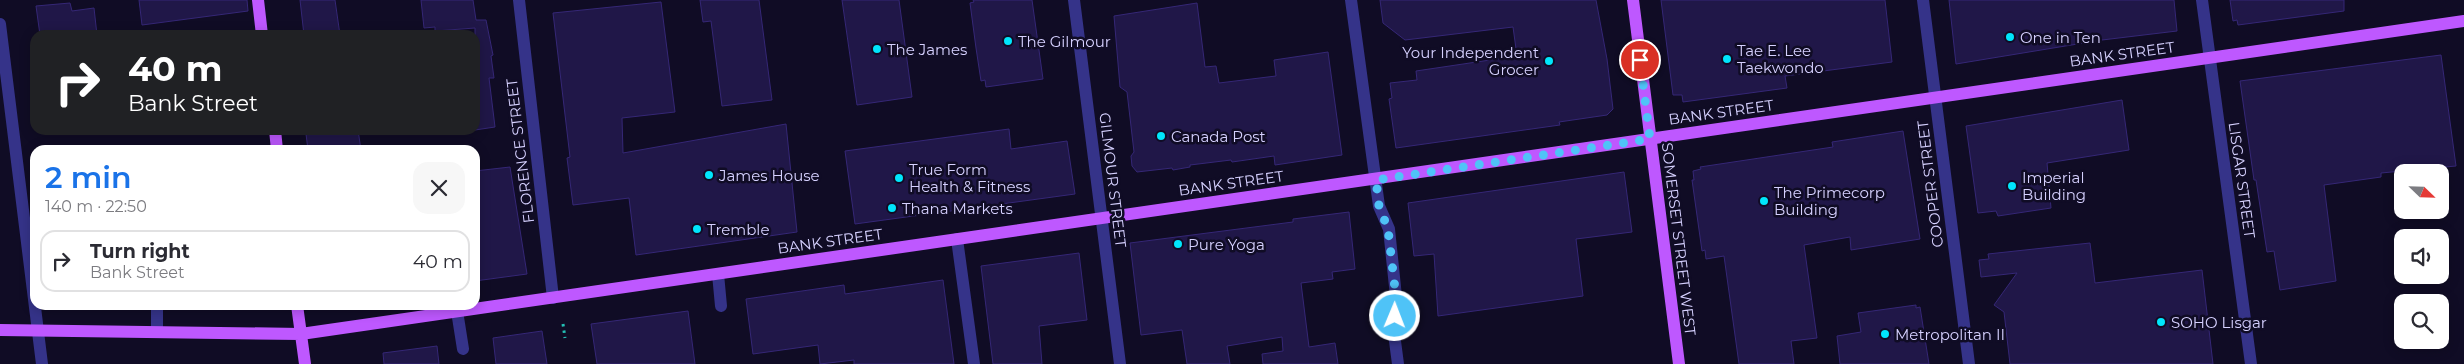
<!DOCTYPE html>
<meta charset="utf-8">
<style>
:root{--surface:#fff;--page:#f7f7f7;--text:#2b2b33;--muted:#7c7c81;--line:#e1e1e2;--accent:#1a73e8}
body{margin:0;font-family:Montserrat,sans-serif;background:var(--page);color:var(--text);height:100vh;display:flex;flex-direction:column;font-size:19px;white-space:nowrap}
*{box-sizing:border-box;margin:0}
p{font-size:16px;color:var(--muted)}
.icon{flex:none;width:28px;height:28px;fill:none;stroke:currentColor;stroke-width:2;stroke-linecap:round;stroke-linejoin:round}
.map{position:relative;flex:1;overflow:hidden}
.panel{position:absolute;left:30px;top:145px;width:450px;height:165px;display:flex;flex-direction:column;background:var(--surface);border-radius:15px;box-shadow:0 2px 12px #0003}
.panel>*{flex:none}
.banner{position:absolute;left:30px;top:30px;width:450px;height:105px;border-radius:15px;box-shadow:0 2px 12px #0003;background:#202124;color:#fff;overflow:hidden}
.needle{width:32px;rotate:113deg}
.controls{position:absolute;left:2394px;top:164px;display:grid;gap:10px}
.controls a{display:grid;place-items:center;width:55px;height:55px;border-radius:10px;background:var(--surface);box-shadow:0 2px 12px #0003;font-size:25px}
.pin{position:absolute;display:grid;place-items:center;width:42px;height:42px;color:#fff;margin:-21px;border:2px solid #fff;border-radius:50%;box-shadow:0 1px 5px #0007}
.me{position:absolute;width:55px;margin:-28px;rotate:1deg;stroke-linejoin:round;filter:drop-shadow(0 0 4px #0008)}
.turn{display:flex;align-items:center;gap:18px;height:105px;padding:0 15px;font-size:22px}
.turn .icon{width:65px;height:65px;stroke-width:2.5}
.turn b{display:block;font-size:35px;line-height:42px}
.round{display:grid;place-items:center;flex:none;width:52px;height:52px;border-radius:15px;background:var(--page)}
.headline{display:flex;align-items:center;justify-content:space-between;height:85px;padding:0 15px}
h1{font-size:30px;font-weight:600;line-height:38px;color:var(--accent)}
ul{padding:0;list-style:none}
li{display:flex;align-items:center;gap:15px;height:62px;margin:0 10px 8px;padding:0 5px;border:2px solid var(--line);border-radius:15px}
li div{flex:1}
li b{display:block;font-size:19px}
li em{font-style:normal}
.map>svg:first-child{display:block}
</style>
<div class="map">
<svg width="2464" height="364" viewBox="0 0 2464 364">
<rect width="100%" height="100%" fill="#100c25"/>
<path fill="#201748" stroke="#352776" d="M139 0H247L248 11 142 25Z
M300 0H335L340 35H304Z
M421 0H473L476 20H486L493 55 491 56 494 78H489L495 127 475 130V28L435 31V27L424 28Z
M700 0H759L772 100 722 106 711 21 703 22Z
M842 0H899L912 97 857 105Z
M973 0H1032L1043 79 986 87 985 80 981 81 976 48 970 3 974 2Z
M1380 0H1596L1607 59 1613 109 1607 115 1559 122 1560 125 1396 148 1389 99 1392 98 1390 83 1417 80 1416 71 1517 56 1513 27 1405 40 1383 23Z
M1661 0H1885L1892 62 1785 76 1787 88 1683 102 1682 95H1673Z
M1949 0H2174L2177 31 2102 40 1956 64Z
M2230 0H2344V11L2238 25 2237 20 2233 21Z
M661 2 675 112 622 118 623 153 786 124 797 232 636 255 629 198 573 205 567 158 570 157 553 13Z
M70 3 72 11 94 8 97 35H40L36 6Z
M1197 3 1205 67 1216 66 1219 83 1276 76 1274 60 1328 52 1342 155 1275 165 1274 156 1232 162 1231 160 1190 165V167L1173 170 1172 168 1137 172 1132 166 1131 156 1134 152 1127 92 1120 87 1114 16Z
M2441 55 2456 166 2381 173V177L2324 185 2336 281 2280 290 2274 251 2267 252 2256 180H2254L2240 81Z
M2122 100 2129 150 2047 163 2051 208 1998 216 1996 211 1978 213 1966 126Z
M1009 129 1011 149 1067 141 1075 194 855 224 845 151Z
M323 130H358L361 150H308L306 134Z
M1903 131 1920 239 1851 250 1850 237 1804 245 1817 338 1791 341 1794 364H1739L1724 256 1706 259 1705 250 1702 251 1692 180H1694L1693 171 1701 169 1700 167 1833 147 1832 142Z
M510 167 527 274 475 281V171Z
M1624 172 1632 232 1576 239 1583 296 1438 316 1434 254 1414 256 1408 203Z
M1349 212 1355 269 1332 272 1333 279 1301 283 1309 347 1335 343 1338 364H1263L1262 354 1283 351 1282 337 1227 346 1230 364H1187L1182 330 1141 335 1130 243 1293 222V219Z
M2090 243 2095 283 2202 270 2213 364H2010L2004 312 1994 305 2017 273 1981 277 1979 260 1989 259 1988 254Z
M1079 253 1087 320 1039 326 1042 364H993L981 266Z
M943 280 954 364H854V360L820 364 818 345 753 354 746 299 844 285 845 294Z
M1916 305V308L1920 307 1929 364H1840L1837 336 1861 332 1858 313Z
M688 311 695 364H597L591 324Z
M542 331 547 364H496L493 338Z
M437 346 439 364H384L383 353Z"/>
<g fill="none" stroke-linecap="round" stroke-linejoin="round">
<path stroke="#24c0b5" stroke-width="3" stroke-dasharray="2.5 4" stroke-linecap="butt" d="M563 324 565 338"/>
<path stroke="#353389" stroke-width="12" d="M519 0 553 298
M1074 0 1120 364
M1351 0 1379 206 1389 229 1397 306 1393 326 1398 364
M1923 0 1969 364
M2202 0 2251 364
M0 24 42 364
M957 239 974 364
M718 274 721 306
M157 305V332
M457 311 463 349"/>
<path stroke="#be58ff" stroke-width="12" d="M258 0 262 35
M1633 0 1679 364
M275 130 277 150
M297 305 305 364
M0 330 301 334 2464 21"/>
</g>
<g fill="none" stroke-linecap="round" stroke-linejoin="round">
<path stroke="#4fc3f7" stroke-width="9" stroke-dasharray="0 16.2" d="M1395 316 1397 306 1388 229 1379 206 1376 180 1650 139 1640 60"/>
</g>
<g fill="#00e6fc" stroke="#100c25" stroke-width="2">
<circle cx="2010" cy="37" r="5"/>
<circle cx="1008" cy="41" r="5"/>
<circle cx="877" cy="49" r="5"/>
<circle cx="1727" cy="59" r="5"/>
<circle cx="1549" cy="61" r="5"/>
<circle cx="1161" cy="136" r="5"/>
<circle cx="709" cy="175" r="5"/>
<circle cx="899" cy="178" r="5"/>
<circle cx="2012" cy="186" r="5"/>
<circle cx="1764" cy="201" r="5"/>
<circle cx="892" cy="208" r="5"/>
<circle cx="697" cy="229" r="5"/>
<circle cx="1178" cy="244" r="5"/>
<circle cx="2161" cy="322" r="5"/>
<circle cx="1885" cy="334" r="5"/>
</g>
<g text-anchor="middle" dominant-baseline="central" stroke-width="5" stroke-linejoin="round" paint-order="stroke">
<g font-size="15" fill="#d6d1ff" stroke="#100c25" text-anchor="start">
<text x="2020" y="37">One in Ten</text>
<text x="1018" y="41">The Gilmour</text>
<text x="887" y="49">The James</text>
<text x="1737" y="50">Tae E. Lee<tspan x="1737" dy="17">Taekwondo</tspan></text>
<text x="1539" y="52" text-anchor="end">Your Independent<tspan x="1539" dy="17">Grocer</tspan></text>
<text x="1171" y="136">Canada Post</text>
<text x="909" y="169">True Form<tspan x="909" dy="17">Health &amp; Fitness</tspan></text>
<text x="719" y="175">James House</text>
<text x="2022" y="177">Imperial<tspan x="2022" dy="17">Building</tspan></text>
<text x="1774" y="192">The Primecorp<tspan x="1774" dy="17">Building</tspan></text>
<text x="902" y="208">Thana Markets</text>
<text x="707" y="229">Tremble</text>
<text x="1188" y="244">Pure Yoga</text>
<text x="2171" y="322">SOHO Lisgar</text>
<text x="1895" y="334">Metropolitan II</text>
</g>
<g font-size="15" fill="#d6d1ff" stroke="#100c25">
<text transform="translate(2122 54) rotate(-8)">BANK STREET</text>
<text transform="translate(1721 112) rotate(-8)">BANK STREET</text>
<text transform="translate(520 151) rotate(-97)">FLORENCE STREET</text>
<text transform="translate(1113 180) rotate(83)">GILMOUR STREET</text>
<text transform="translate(2242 180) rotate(82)">LISGAR STREET</text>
<text transform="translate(1231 183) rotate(-8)">BANK STREET</text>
<text transform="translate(1930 184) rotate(-97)">COOPER STREET</text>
<text transform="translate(1679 239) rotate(83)">SOMERSET STREET WEST</text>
<text transform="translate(830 241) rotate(-8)">BANK STREET</text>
</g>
</g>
</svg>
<div class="controls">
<a><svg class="needle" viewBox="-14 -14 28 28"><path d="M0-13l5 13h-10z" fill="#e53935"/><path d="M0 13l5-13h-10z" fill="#7c7c81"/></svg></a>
<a><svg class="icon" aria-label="sound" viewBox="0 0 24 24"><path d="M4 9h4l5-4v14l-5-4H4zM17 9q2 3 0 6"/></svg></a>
<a><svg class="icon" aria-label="search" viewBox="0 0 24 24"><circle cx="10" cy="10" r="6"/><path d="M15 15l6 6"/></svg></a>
</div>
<div class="pin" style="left:1640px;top:60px;background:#d93025"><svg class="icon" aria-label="arrive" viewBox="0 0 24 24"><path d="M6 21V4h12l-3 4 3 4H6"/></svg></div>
<svg class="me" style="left:1395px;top:316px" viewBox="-20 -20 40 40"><circle r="17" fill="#4fc3f7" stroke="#fff" stroke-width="3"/><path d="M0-11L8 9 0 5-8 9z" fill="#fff"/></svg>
<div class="banner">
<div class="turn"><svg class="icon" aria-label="right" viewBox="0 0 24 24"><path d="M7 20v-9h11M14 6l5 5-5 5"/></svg><div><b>40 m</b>Bank Street</div></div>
</div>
<section class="panel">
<div class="headline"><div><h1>2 min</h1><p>140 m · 22:50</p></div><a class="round"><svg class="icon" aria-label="close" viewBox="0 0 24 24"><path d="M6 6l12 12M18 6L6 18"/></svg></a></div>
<ul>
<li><svg class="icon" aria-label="right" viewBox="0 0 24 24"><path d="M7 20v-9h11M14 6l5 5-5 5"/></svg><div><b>Turn right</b><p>Bank Street</p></div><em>40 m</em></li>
</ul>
</section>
</div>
